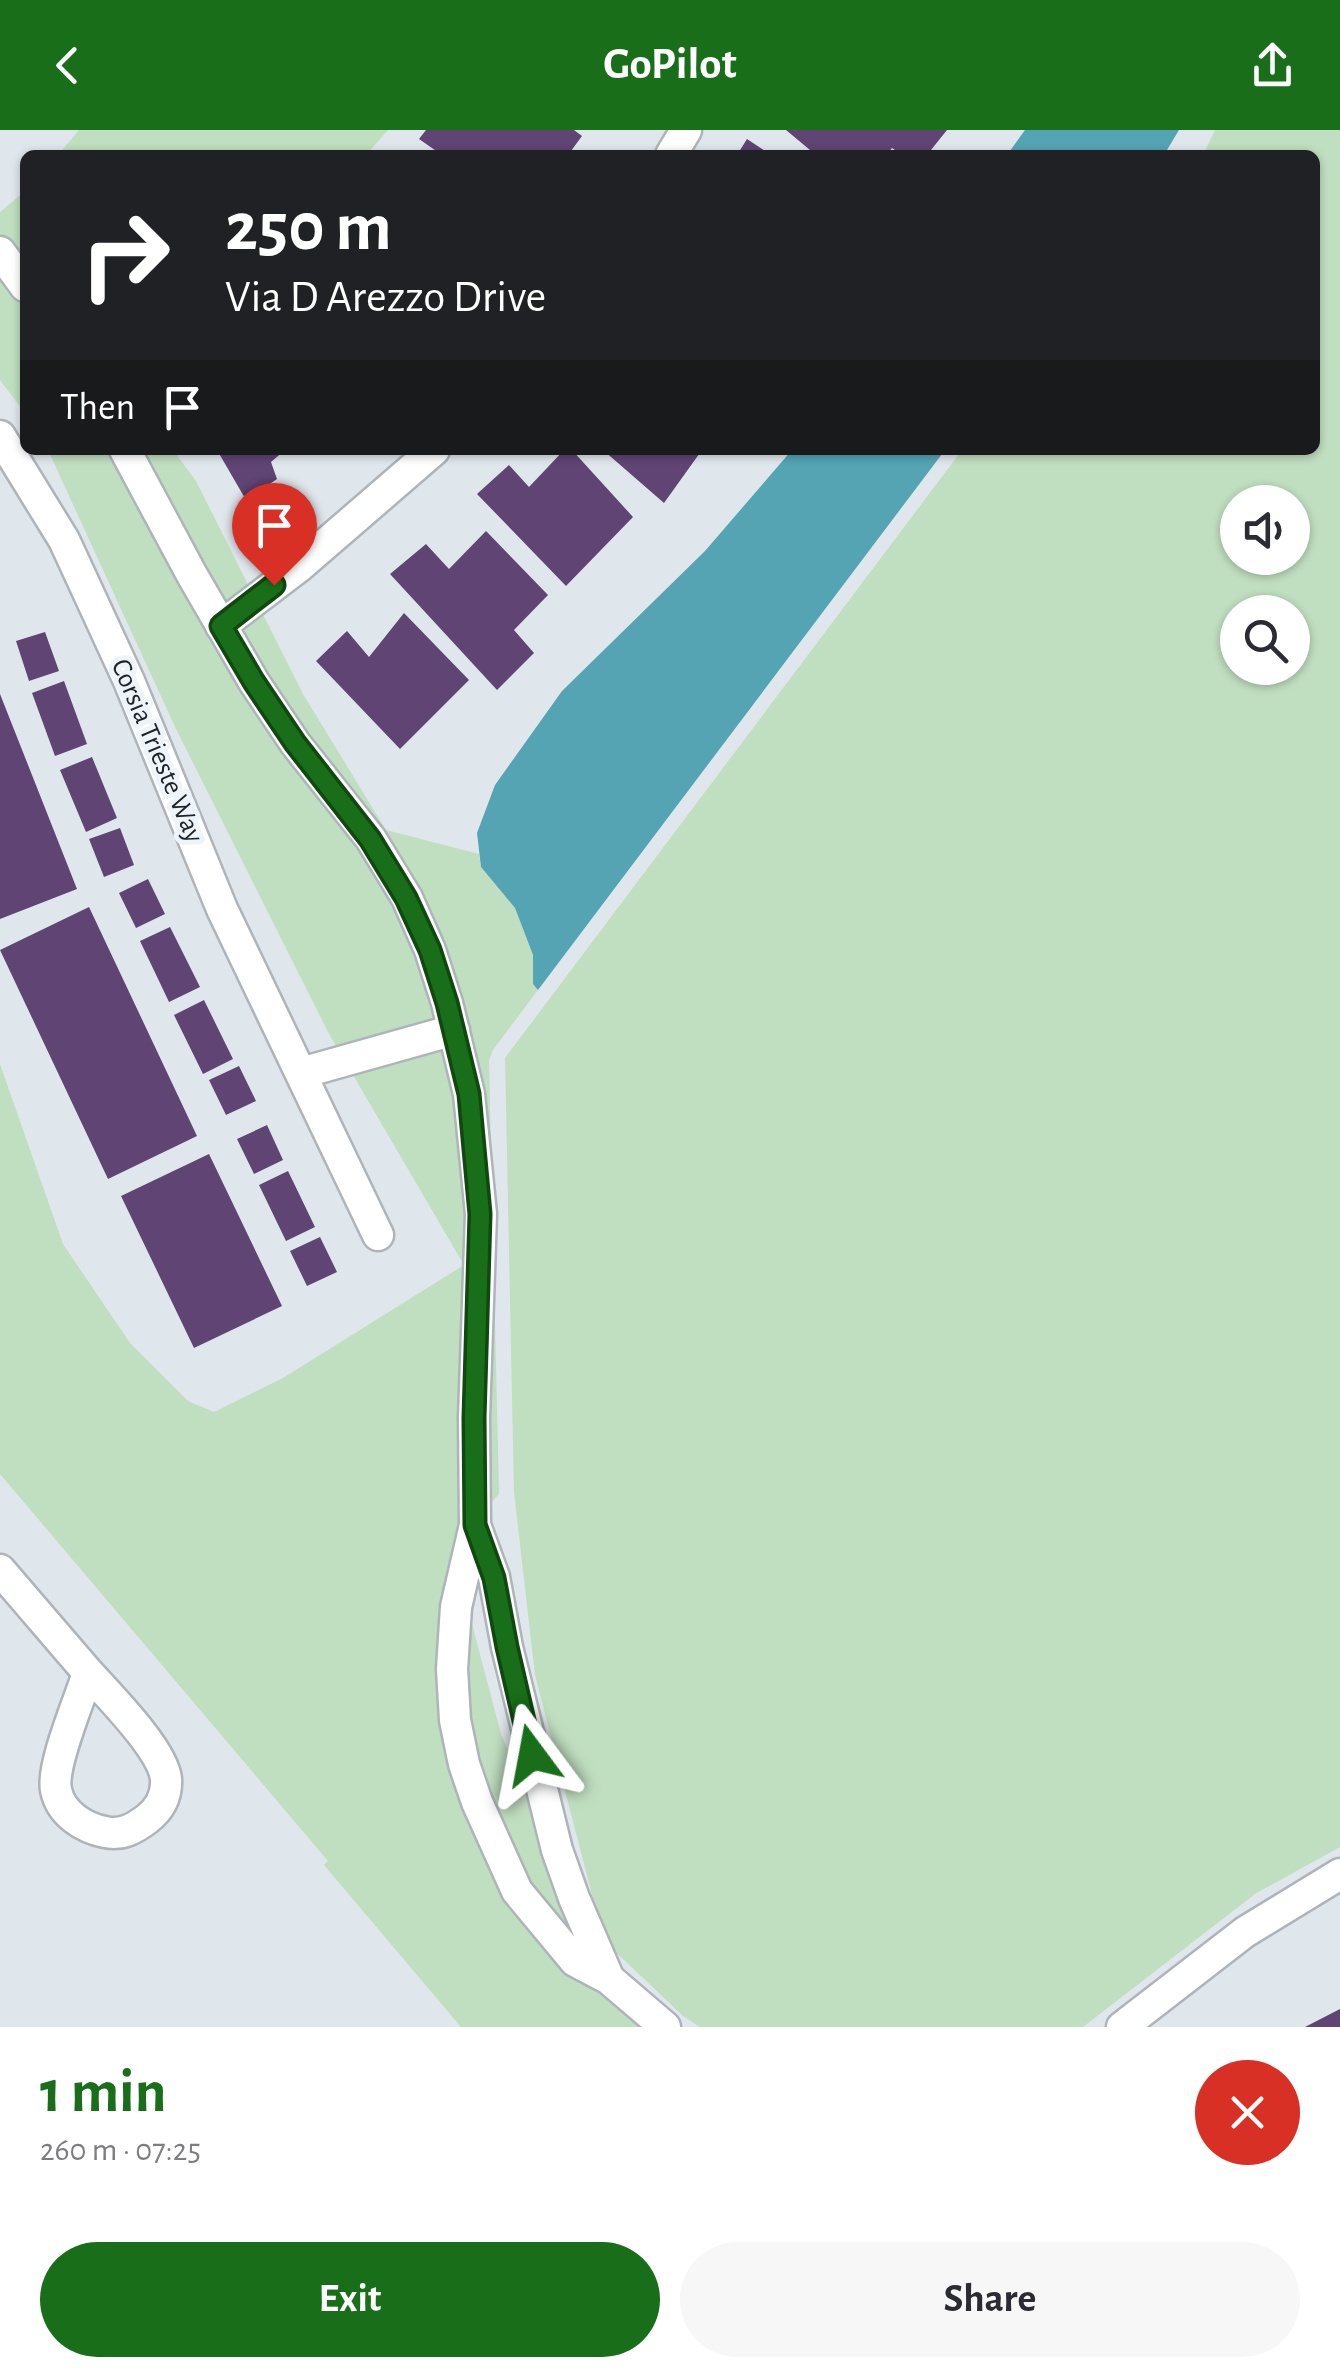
<!DOCTYPE html>
<meta charset="utf-8">
<style>
:root{--surface:#fff;--page:#f7f7f7;--text:#2b2b33;--muted:#7c7c81;--accent:#196f19}
body{margin:0;font-family:"Alegreya Sans",sans-serif;background:var(--page);color:var(--text);height:100vh;display:flex;flex-direction:column;font-size:38px;white-space:nowrap}
*{box-sizing:border-box;margin:0}
p{font-size:32px;color:var(--muted)}
.icon{flex:none;width:55px;height:55px;fill:none;stroke:currentColor;stroke-width:2;stroke-linecap:round;stroke-linejoin:round}
.map{position:relative;height:1897px;overflow:hidden}
.side{display:flex;flex-direction:column;background:var(--surface);flex:1}
.side>*{flex:none}
.banner{position:absolute;left:20px;top:20px;width:1300px;height:305px;border-radius:15px;box-shadow:0 2px 8px #0004;background:#202124;color:#fff;overflow:hidden}
.fabs{position:absolute;left:1220px;top:355px;display:grid;gap:20px}
.fabs a{display:grid;place-items:center;width:90px;height:90px;border-radius:50%;background:var(--surface);box-shadow:0 2px 8px #0004;font-size:50px}
.pin{position:absolute;display:grid;place-items:center;width:85px;height:85px;color:#fff;margin:-102px -42px;border-radius:50% 50% 50% 0;rotate:-45deg;box-shadow:0 0 10px #0007}
.pin .icon{rotate:45deg}
.me{position:absolute;width:110px;margin:-55px;rotate:347deg;stroke-linejoin:round;filter:drop-shadow(0 0 8px #0008)}
.turn{display:flex;align-items:center;gap:35px;height:210px;padding:0 40px;font-size:45px}
.turn .icon{width:130px;height:130px;stroke-width:2.5}
.turn b{display:block;font-size:70px;line-height:85px}
.then{display:flex;align-items:center;height:95px;padding:0 40px;background:#0003;gap:20px;font-size:38px}
.round{display:grid;place-items:center;flex:none;width:105px;height:105px;border-radius:52px;background:var(--page)}
.summary{display:flex;align-items:center;justify-content:space-between;height:170px;padding:0 40px}
h1{font-size:60px;font-weight:700;line-height:75px;color:var(--accent)}
.primary-button{display:flex;gap:20px;margin-top:auto;padding:20px 40px}
.primary-button a{flex:1;height:115px;border-radius:60px;background:var(--accent);color:#fff;font-size:40px;font-weight:700;line-height:115px;text-align:center}
.primary-button a+a{background:var(--page);color:var(--text)}
header{display:flex;justify-content:space-between;align-items:center;height:130px;padding:0 40px;background:var(--accent);color:#fff;font-size:45px;font-weight:700}
.map>svg:first-child{display:block}
</style>
<header><svg class="icon" aria-label="back" viewBox="0 0 24 24"><path d="M15 5l-7 7 7 7"/></svg>GoPilot<svg class="icon" aria-label="share" viewBox="0 0 24 24"><path d="M12 15V3M7 8l5-5 5 5M5 13v7h14v-7"/></svg></header>
<div class="map">
<svg width="1340" height="1897" viewBox="0 0 1340 1897">
<rect width="100%" height="100%" fill="#e0e7ec"/>
<path fill="#c0dec0" fill-rule="evenodd" d="M79 0H388L366 25H58Z
M1215 0H1340V1717L1255 1764 1083 1897H700L683 1886 604 1811 535 1545 514 1362 505 928 962 320H1315V25H1203ZM1238 372H1292V428H1238ZM1238 482H1292V538H1238Z
M25 61V283L0 250V82Z
M48 320H173L196 351 303 564 386 700 479 724 481 737 515 778 533 825V854L538 860 493 920 489 930 499 1364 452 1418 501 1604 570 1761 591 1819 673 1897H461L324 1735 328 1731 0 1344V934L63 1114 130 1213 188 1271 214 1282 283 1248 464 1135 329 904 176 599Z"/>
<path fill="#54a4b4" d="M1025 0H1179L1164 25H1007Z
M792 320H945L538 860 533 854V825L515 778 481 737 477 703 495 655 562 561 705 421Z"/>
<path fill="#5f4474" d="M426 0H574L582 6 568 25H442L419 9Z
M786 0H947L927 25H902L892 18 886 25H816Z
M747 9 771 25H737Z
M217 320H285L271 332 277 349 246 370Z
M564 320H572L633 387 566 456 477 364 509 335 529 357Z
M603 320H702L664 373Z
M486 401 548 465 514 500 534 523 497 560 390 444 426 414 449 439Z
M404 483 469 550 400 619 316 531 347 501 369 527Z
M45 502 59 541 29 551 16 511Z
M64 551 87 614 55 626 32 563Z
M0 564 77 759 0 789Z
M92 627 117 688 86 702 60 640Z
M120 698 134 735 104 747 89 709Z
M148 749 165 784 136 798 119 763Z
M89 777 197 1006 108 1049 0 820Z
M170 797 200 857 169 872 140 811Z
M204 870 233 929 203 944 174 885Z
M239 936 256 971 226 985 209 950Z
M267 995 283 1030 254 1044 237 1009Z
M209 1024 282 1176 194 1218 121 1066Z
M288 1041 315 1097 286 1111 259 1055Z
M320 1107 337 1142 307 1156 290 1121Z
M1340 1879V1897H1305Z"/>
<g fill="none" stroke-linecap="round" stroke-linejoin="round">
<defs>
<path id="street" d="M671 25 686 0
M0 122 25 156
M0 306 64 410 129 551 222 779 378 1105
M125 320 192 445 254 552 295 613 371 709 407 768 430 820 447 873 469 964 481 1084 474 1288 475 1395 456 1477 452 1539 455 1590 464 1634 477 1672 517 1761 575 1831 609 1849 665 1897
M221 496 301 435 434 320
M301 943 454 900
M475 1395 494 1447 507 1517 557 1720 574 1768 609 1849
M0 1440C28 1473 57 1506 85 1539 106 1563 163 1619 166 1649 167 1666 160 1679 147 1689 135 1698 122 1706 105 1702 84 1698 61 1684 56 1660 51 1636 80 1569 88 1543
M1122 1897 1245 1802 1340 1744"/>
</defs>
<use href="#street" stroke="#aeb4b9" stroke-width="35"/>
<use href="#street" stroke="#fff" stroke-width="30"/>
</g>
<g fill="none" stroke-linecap="round" stroke-linejoin="round">
<defs>
<path id="route" d="M274 455 221 496 254 552 295 613 370 709 406 768 430 820 447 873 469 964 480 1084 474 1288 475 1395 494 1448 507 1517 532 1625"/>
</defs>
<use href="#route" stroke="#104810" stroke-width="25"/>
<use href="#route" stroke="#196f19" stroke-width="18"/>
</g>
<g text-anchor="middle" dominant-baseline="central" stroke-width="10" stroke-linejoin="round" paint-order="stroke">
<g font-size="28" fill="#212426" stroke="#edf4fa">
<text transform="translate(157 621) rotate(67)">Corsia Trieste Way</text>
</g>
</g>
</svg>
<div class="fabs">
<a><svg class="icon" aria-label="sound" viewBox="0 0 24 24"><path d="M4 9h4l5-4v14l-5-4H4zM17 9q2 3 0 6"/></svg></a>
<a><svg class="icon" aria-label="search" viewBox="0 0 24 24"><circle cx="10" cy="10" r="6"/><path d="M15 15l6 6"/></svg></a>
</div>
<div class="pin" style="left:274px;top:455px;background:#d93025"><svg class="icon" aria-label="arrive" viewBox="0 0 24 24"><path d="M6 21V4h12l-3 4 3 4H6"/></svg></div>
<svg class="me" style="left:532px;top:1625px" viewBox="-20 -20 40 40"><path d="M0-17L14 15 0 8-14 15z" fill="#196f19" stroke="#fff" stroke-width="4"/></svg>
<div class="banner">
<div class="turn"><svg class="icon" aria-label="right" viewBox="0 0 24 24"><path d="M7 20v-9h11M14 6l5 5-5 5"/></svg><div><b>250 m</b>Via D Arezzo Drive</div></div>
<div class="then">Then<svg class="icon" aria-label="arrive" viewBox="0 0 24 24"><path d="M6 21V4h12l-3 4 3 4H6"/></svg></div>
</div>
</div>
<section class="side">
<div class="summary"><div><h1>1 min</h1><p>260 m · 07:25</p></div><a class="round" style="background:#d93025;color:#fff"><svg class="icon" aria-label="close" viewBox="0 0 24 24"><path d="M6 6l12 12M18 6L6 18"/></svg></a></div>
<div class="primary-button"><a>Exit</a><a>Share</a></div>
</section>
